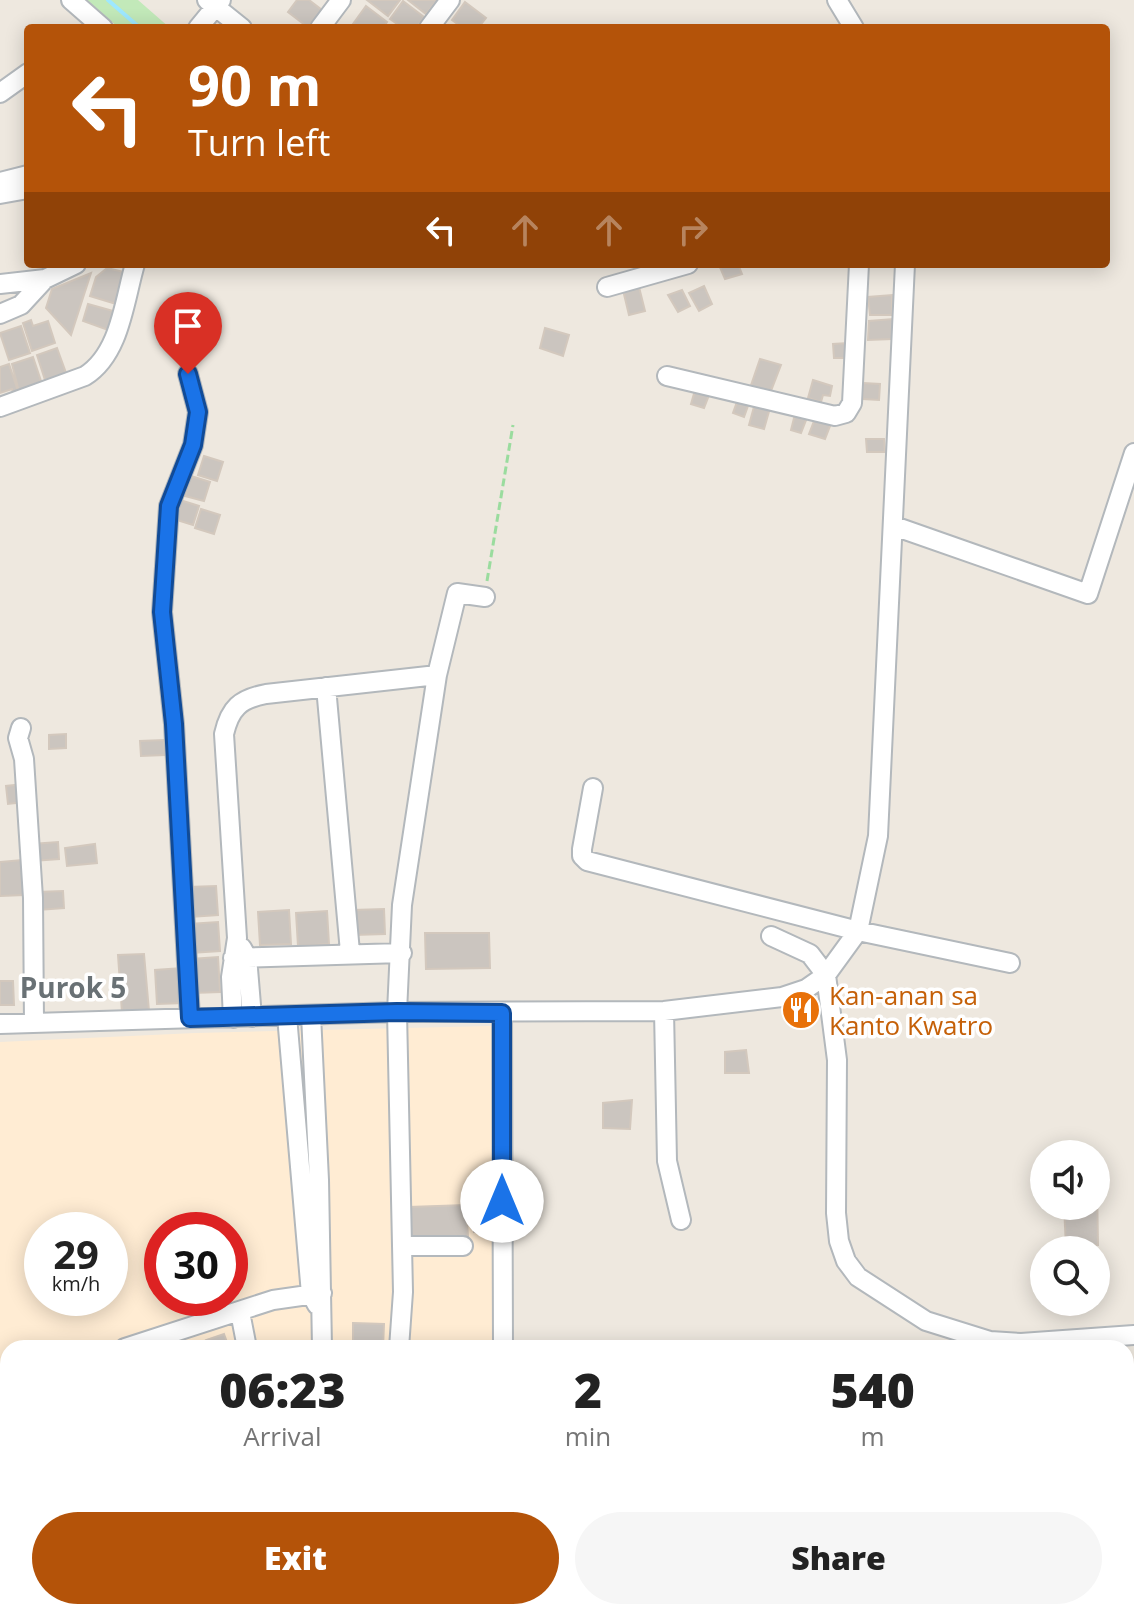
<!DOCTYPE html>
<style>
:root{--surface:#fff;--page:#f6f6f6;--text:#222;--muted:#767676;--accent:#b45309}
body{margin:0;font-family:"Open Sans",sans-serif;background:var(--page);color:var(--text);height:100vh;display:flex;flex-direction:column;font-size:30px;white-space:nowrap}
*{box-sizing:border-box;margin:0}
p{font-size:26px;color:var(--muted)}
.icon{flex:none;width:44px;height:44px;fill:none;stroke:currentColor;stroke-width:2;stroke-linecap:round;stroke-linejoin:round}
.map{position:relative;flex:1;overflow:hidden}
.panel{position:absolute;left:0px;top:1340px;width:1134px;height:280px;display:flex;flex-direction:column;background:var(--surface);border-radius:24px 24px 0 0;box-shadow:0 4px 20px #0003}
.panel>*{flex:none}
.top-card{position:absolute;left:24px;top:24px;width:1086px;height:244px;border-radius:8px;box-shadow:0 4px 20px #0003;background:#b45309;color:#fff;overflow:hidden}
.tools{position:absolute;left:1030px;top:1140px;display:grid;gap:16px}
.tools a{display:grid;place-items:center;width:80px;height:80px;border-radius:50%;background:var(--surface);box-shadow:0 4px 20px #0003;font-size:40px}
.speed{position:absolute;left:24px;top:1212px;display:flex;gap:16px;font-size:40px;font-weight:700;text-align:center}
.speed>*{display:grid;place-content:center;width:104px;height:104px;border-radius:50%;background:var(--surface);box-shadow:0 4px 20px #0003;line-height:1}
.speed small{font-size:20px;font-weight:400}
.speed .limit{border:12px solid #d22;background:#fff;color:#111}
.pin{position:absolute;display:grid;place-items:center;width:68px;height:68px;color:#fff;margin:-82px -34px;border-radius:50% 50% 50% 0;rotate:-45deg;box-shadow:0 0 8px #0007}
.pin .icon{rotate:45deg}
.me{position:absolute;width:88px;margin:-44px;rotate:0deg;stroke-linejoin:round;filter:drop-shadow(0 0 6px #0008)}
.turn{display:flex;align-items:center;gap:28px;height:168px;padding:0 32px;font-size:36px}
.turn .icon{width:104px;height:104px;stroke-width:2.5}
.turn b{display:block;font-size:56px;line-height:68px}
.lanes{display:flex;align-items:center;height:76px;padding:0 32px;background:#0003;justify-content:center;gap:40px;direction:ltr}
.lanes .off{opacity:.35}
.eta{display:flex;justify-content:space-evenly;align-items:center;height:136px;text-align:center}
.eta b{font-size:48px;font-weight:800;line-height:56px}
.primary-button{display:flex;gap:16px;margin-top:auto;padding:16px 32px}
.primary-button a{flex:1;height:92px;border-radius:48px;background:var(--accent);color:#fff;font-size:32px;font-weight:800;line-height:92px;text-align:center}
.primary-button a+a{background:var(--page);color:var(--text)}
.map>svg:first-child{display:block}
</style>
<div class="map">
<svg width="1134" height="1620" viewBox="0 0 1134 1620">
<rect width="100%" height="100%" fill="#eee8df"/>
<path fill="#ffecd3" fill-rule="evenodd" d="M491 1026 496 1348H8V1612H502V1620H0V1042L195 1033ZM42 1230H110V1298H42ZM162 1230H230V1298H162Z"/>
<path fill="#c2e9b9" d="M87 0H138L170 28H119Z"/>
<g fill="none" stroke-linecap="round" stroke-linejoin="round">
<path stroke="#9ee8ff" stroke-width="4" d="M108 0 140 28"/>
</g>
<path fill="#cbc5bf" stroke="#d3c8bd" stroke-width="2" d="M297 0H309L322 10 309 28 288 12Z
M367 0H400L388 16Z
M408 0H437L426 14Z
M403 1 424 17 416 28H403L390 19Z
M465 2 486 18 478 28H463L452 20Z
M366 6 387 22 383 28H359L353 24Z
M738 264 742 274 725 279 719 265Z
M107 268 124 272 116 304 90 296 96 277Z
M91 273 71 335 46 308 52 289Z
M704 286 712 304 699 311 689 293Z
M639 287 645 311 629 315 623 290Z
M682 290 690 306 678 312 668 295Z
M892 295V315H870L868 297Z
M88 304 113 311 108 330 83 321Z
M893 319 892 339 868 340 869 321Z
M31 320 33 326 48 321 55 343 32 351 23 323Z
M21 326 30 353 9 360 0 333Z
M545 328 569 335 563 356 540 348Z
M848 343 849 358H834L833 344Z
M57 348 66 373 45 380 37 355Z
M33 357 41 381 19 392 12 364Z
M760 359 781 365 769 396 749 391Z
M9 364 18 391 13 392 12 389 0 393V367Z
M813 380 832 386 830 396 823 395 821 402 808 398Z
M863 383 880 384 879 400 863 399Z
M695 390 709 395 704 408 691 404Z
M738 399 749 403 744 417 733 413Z
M755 403 770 408 764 429 749 425Z
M796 410 808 415 801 433 791 430Z
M816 416 832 421 825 439 809 434Z
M866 439H884L885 452H867Z
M204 456 223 462 217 481 198 475Z
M191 476 210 482 204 501 185 496Z
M180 500 199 506 193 525 174 519Z
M201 509 220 515 214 534 195 528Z
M66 734V748L49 749V735Z
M164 740 165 755 141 756 140 741Z
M23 784 24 802 8 804 6 786Z
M58 842 59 859 33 861 32 844Z
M95 844 97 863 67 866 65 848Z
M22 860 24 895 0 896V862Z
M216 886 218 915 190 917 188 887Z
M63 891 64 908 38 910 37 892Z
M384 909 385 934 354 935 353 910Z
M289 910 291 944 260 945 258 912Z
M327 911 329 944 298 946 296 913Z
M218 922 220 951 191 953 189 924Z
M425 933H489L490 968 426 969Z
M144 954 149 1011 122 1013 118 955Z
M218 957 220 992 193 993 191 959Z
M182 968 184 1003 157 1004 155 970Z
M0 981H13L14 1005H0Z
M746 1050 749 1073H725V1052Z
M632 1100 630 1129 603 1128V1103Z
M1097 1184 1098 1245 1066 1247 1064 1206H1096Z
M472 1204H490L491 1231 474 1232Z
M466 1205 468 1237 410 1239 409 1207Z
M353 1323 384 1324 383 1348H353Z
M224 1334 229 1348H209L206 1340Z
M236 1612H269L265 1620H237L233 1618Z
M423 1612H501V1620H424Z"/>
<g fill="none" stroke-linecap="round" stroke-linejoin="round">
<defs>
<path id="minor" d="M71 0 103 28
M207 0 242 28
M837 0 854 28
M198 28 221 0
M320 28 341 0
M429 28 450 0
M0 93 28 73
M0 182 28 175
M0 194 28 189
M0 284 45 279 76 264
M607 287 688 264
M0 314 21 305 45 279
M188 374 198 412 193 445 169 506 162 612 174 724 190 1018
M667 376 835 416 846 413 852 403 859 264
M0 407 85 376C120 354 124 302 135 264
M894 526 1088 594 1134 453
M326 687 350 952
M21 728 18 738 24 759 33 898 34 1022
M593 788 582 849V856L587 861 858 931 1010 963
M771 936 810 954 826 975 837 1060 836 1213 839 1241 846 1261 858 1277 926 1321 990 1341 1021 1343 1134 1335
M242 948 247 957 252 1017
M233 958 402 953
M664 1011 667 1161 681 1220
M502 1013 503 1348
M311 1015 319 1180 322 1348
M287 1016 311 1294 317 1305
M233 1018 231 977 237 938 224 734C230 708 240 699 266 694L437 675
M0 1024 397 1012 664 1011 782 997 806 989 826 975 858 931 878 836 905 264
M402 1246H463
M240 1312 247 1348
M125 1348 273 1300 322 1293
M399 1348 403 1292 397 1012 402 905 437 675 457 593 485 597
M0 1607 8 1604
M277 1620 281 1612
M380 1620 381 1612"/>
</defs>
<use href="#minor" stroke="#b3b8bc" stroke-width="22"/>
<path stroke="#9adc9e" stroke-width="3" stroke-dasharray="8 4" stroke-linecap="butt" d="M487 581 513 425"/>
<use href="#minor" stroke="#fff" stroke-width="18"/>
</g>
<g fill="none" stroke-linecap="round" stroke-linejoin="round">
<defs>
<path id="route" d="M188 374 198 412 193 445 169 506 162 612 174 724 190 1018 397 1012 502 1013V1201"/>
</defs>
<use href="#route" stroke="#114b97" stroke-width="20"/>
<use href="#route" stroke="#1a73e8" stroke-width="14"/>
</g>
<defs>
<symbol id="restaurant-disc" viewBox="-11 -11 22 22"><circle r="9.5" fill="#e8710a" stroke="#fff"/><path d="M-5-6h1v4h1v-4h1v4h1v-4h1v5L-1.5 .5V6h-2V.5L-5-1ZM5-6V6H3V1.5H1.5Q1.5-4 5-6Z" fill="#fff"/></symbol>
</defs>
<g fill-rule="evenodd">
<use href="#restaurant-disc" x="779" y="988" width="44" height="44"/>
</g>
<g text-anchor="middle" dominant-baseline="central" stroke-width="7" stroke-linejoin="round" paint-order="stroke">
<g font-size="26" fill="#c56008" stroke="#fff" text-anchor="start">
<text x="829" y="995">Kan-anan sa<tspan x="829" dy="30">Kanto Kwatro</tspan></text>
</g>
<g font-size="28" font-weight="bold" fill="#697175" stroke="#fff">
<text x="73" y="987">Purok 5</text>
</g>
</g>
</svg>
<div class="tools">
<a><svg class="icon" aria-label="sound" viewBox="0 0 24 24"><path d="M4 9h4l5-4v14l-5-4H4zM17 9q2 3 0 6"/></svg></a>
<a><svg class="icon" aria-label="search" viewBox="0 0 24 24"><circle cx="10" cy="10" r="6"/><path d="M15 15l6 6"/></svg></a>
</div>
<div class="speed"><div>29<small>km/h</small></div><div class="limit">30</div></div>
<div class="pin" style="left:188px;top:374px;background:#d93025"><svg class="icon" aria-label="arrive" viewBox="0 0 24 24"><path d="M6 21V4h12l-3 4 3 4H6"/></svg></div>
<svg class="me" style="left:502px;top:1201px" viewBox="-20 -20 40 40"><circle r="19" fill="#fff"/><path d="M0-13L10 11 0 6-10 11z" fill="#1a73e8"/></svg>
<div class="top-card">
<div class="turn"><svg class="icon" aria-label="left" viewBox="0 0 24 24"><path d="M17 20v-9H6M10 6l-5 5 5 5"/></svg><div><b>90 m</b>Turn left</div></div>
<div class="lanes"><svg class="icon" aria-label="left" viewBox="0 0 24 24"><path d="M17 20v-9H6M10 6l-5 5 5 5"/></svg><svg class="icon off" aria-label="ahead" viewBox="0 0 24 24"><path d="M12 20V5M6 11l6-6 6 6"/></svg><svg class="icon off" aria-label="ahead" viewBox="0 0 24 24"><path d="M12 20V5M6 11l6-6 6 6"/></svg><svg class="icon off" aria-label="right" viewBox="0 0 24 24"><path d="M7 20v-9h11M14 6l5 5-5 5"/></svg></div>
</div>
<section class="panel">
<div class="eta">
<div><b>06:23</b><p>Arrival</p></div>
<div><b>2</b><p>min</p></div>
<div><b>540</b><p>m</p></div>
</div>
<div class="primary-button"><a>Exit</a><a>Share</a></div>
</section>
</div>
